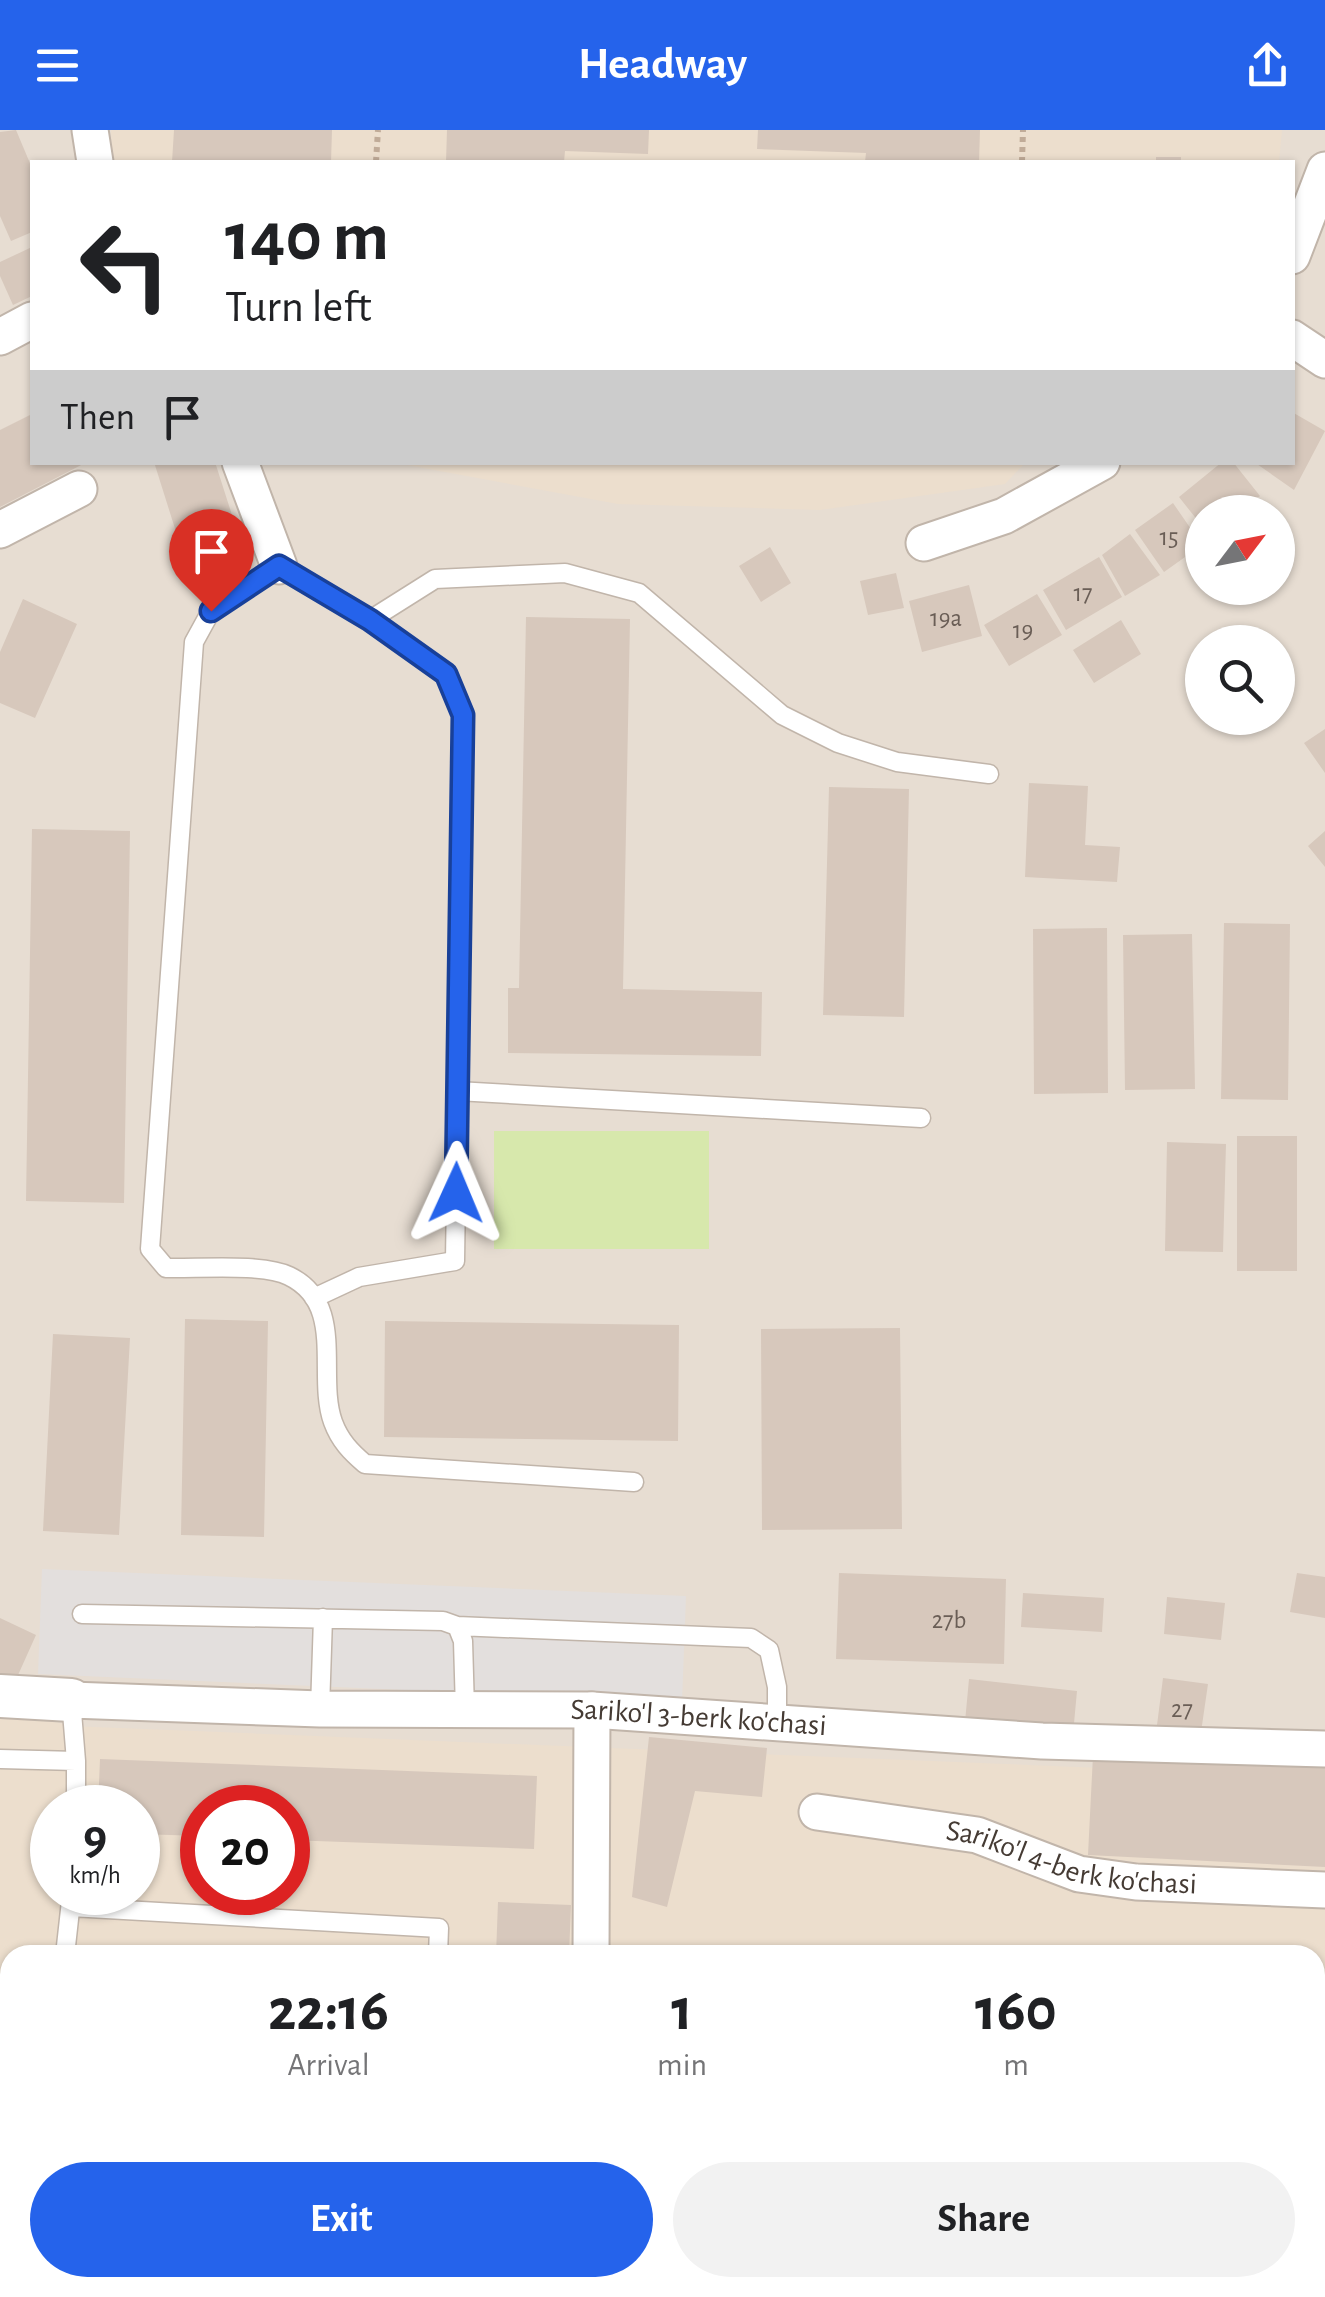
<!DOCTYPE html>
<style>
:root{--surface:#fff;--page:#f2f2f2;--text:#202124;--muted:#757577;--accent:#2563eb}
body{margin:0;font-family:"Alegreya Sans",sans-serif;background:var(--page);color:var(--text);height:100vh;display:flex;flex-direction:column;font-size:38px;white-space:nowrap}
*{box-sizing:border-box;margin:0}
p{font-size:32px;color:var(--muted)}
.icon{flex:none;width:55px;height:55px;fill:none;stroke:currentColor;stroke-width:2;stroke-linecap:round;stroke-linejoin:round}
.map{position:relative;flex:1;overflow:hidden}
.drawer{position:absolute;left:0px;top:1815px;width:1325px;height:352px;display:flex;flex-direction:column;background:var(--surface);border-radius:30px 30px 0 0;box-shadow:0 2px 8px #0004}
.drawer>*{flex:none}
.banner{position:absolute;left:30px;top:30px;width:1265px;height:305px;border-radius:0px;box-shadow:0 2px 8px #0004;background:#fff;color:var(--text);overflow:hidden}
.needle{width:65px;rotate:58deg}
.fabs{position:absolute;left:1185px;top:365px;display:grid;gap:20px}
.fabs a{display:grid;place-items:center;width:110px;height:110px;border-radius:50%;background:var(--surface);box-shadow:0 2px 8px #0004;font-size:50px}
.speed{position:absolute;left:30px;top:1655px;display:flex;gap:20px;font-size:50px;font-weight:700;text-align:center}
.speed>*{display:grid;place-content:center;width:130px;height:130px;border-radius:50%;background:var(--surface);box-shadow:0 2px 8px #0004;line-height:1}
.speed small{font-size:25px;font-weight:400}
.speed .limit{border:15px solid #d22;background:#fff;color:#111}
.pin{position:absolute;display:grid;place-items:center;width:85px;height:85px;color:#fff;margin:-102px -42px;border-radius:50% 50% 50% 0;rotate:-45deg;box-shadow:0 0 10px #0007}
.pin .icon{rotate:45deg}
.me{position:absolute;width:110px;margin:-55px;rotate:1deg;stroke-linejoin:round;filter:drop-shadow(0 0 8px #0008)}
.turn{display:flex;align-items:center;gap:35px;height:210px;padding:0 30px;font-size:45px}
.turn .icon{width:130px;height:130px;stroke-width:2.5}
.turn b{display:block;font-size:70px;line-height:85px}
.then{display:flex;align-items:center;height:95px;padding:0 30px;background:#0003;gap:20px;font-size:38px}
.eta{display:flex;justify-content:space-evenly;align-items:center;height:170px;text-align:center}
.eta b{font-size:60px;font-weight:700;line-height:70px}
.button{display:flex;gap:20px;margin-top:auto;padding:20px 30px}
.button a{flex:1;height:115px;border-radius:60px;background:var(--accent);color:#fff;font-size:40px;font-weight:700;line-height:115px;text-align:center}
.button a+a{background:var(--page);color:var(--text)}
header{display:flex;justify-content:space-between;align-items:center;height:130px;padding:0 30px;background:var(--accent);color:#fff;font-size:45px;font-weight:700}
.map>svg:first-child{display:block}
</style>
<header><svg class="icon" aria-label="menu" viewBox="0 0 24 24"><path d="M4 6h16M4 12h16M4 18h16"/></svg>Headway<svg class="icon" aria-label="share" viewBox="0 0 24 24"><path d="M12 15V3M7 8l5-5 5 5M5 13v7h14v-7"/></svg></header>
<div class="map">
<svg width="1325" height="2167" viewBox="0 0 1325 2167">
<rect width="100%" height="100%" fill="#f2ece4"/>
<path fill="#e7ddd2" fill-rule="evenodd" d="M0 0H1325V2167H0ZM32 32H1292V332H32ZM1202 382H1278V458H1202ZM1202 512H1278V588H1202ZM52 1678H138V1762H52ZM202 1678H288V1762H202ZM10 1825H1315V2158H10Z"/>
<path fill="#ecdecd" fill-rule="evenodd" d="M111 0H1282L1279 32H112Z
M396 333H1025L1005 354 820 380 618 374Z
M0 1575 69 1596 1325 1647V2161L1237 2158H1315V1825H10V2158H580L579 2167H0ZM52 1678H138V1762H52ZM202 1678H288V1762H202Z"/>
<path fill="#d7e8ac" d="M494 1001H709V1119H494Z"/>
<path fill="#e3dfdd" d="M42 1439 686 1466 682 1572 38 1544Z"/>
<path fill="#d7c8bc" d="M16 0 32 38V102L11 111 0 86V2Z
M174 0H332L331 32H172Z
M447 0H649L648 24 565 21 564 32H446Z
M758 0H980L979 32H865L866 23 757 19Z
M1156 27H1181V32H1156Z
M32 117V166L13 175 0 146V132Z
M1292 282 1325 301 1294 360 1254 332H1292Z
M32 284V332H87L0 377V300Z
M154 332H215L239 407 183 424Z
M1222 332H1233L1260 366 1240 382H1202V396L1179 367Z
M1173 373 1202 415 1164 442 1135 400Z
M1130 404 1160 445 1125 466 1102 425Z
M770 417 791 453 761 472 739 436Z
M1099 427 1122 467 1066 500 1043 460Z
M896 443 904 478 868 485 860 451Z
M969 455 982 506 922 522 909 471Z
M1037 464 1062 505 1009 536 984 495Z
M23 469 77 494 35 588 0 573V522Z
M526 487 630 489 623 859 762 862 761 926 508 923V858H519Z
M1121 490 1141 524 1094 553 1073 520Z
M1325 599V643L1304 613Z
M1029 653 1088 656 1085 715 1120 717 1117 752 1025 747Z
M829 657 909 659 904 887 823 885Z
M32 699 130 701 124 1073 26 1071Z
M1325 701V737L1308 716Z
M1224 793 1290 794 1288 970 1221 969Z
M1107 798 1108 963 1034 964 1033 799Z
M1192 804 1195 959 1125 960 1123 805Z
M1237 1006H1297V1141H1237Z
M1167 1012 1226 1014 1223 1122 1165 1121Z
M185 1189 268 1191 264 1407 181 1405Z
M385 1191 679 1195 678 1311 384 1307Z
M900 1198 902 1399 762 1400 761 1199Z
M53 1204 130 1208 119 1405 43 1401Z
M839 1443 1006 1449 1004 1534 836 1529Z
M1297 1443 1325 1447V1488L1290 1482Z
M1023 1463 1104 1468 1102 1502 1021 1497Z
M1167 1467 1225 1473 1221 1510 1164 1504Z
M0 1488 36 1505 14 1554 0 1547Z
M1163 1548 1208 1554 1200 1609 1156 1603Z
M969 1549 1077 1561 1073 1604 965 1592Z
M649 1607 767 1618 762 1667 695 1661 667 1777 632 1767Z
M1093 1625 1325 1636V1737L1088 1725Z
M100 1629 537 1646 534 1719 288 1710V1678H202V1706L138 1704V1678H98Z
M498 1772 571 1775 569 1825H496Z
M485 2158H558V2164L485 2161Z
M625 2158H697L794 2167H625Z"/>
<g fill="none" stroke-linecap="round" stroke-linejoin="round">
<defs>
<path id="service" d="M370 490 435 449 565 443 639 463 782 585 838 613 897 632 989 644
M457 961 921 988
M314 1168 359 1147 455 1131 463 585 446 544 370 490 279 436 211 481 194 512 150 1119 166 1138C197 1139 263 1133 289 1146 347 1174 316 1245 333 1292 340 1311 351 1322 365 1334L634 1352
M82 1484 443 1491 457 1496 463 1511 465 1580
M457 1496 751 1508 769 1520 777 1557V1593
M320 1579 323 1488
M0 1629 76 1631 71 1570
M76 1631V1678
M71 1777 439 1798 438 1825
M65 1825 72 1762
M139 2158 143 2167
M8 2167 10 2156
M429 2167V2158"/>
<g id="minor">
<path d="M90 0 95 32"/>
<path d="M1292 126 1325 40"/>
<path d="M0 207 32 190"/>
<path d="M1292 208 1325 230"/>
<path d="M240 332 279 436"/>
<path d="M0 400 79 359"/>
<path d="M924 413 1004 386 1102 332"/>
<path id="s1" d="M71 1570 320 1579 592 1580 1042 1611 1325 1619"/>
<path id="s2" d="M817 1682 977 1705 1079 1744 1136 1752 1325 1760"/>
<path d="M591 1825 592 1580"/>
<path d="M1315 2081 1325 2083"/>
<path d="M584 2167V2158"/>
</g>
<path id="tertiary" d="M0 1566 71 1570"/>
</defs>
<use href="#service" stroke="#c1b5aa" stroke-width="21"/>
<use href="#minor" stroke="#c1b5aa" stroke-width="39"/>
<use href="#tertiary" stroke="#c1b5aa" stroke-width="46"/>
<path stroke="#c0ab98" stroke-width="6" stroke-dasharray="5 5" stroke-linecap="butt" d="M376 32 378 0
M1022 32 1023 0"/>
<use href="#service" stroke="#fff" stroke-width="18"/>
<use href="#minor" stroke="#fff" stroke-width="35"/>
<use href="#tertiary" stroke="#fff" stroke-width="42"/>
</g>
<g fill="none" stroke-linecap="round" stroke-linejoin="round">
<defs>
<path id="route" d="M211 481 279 436 370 490 446 544 463 585 456 1063"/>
</defs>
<use href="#route" stroke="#184099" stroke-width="25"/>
<use href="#route" stroke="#2563eb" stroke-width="18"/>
</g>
<g text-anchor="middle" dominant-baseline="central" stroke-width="10" stroke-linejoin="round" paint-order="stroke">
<g font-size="25" fill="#6a5e56">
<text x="1169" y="407">15</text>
<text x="1083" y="463">17</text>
<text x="946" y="488">19a</text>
<text x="1023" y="500">19</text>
<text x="949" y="1490">27b</text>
<text x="1182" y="1579">27</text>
</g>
<g font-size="30" fill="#453b34" stroke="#fff">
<text stroke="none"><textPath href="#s1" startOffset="628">Sariko'l 3-berk ko'chasi</textPath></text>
<text stroke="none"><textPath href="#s2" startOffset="260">Sariko'l 4-berk ko'chasi</textPath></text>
</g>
</g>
</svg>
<div class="fabs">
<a><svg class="needle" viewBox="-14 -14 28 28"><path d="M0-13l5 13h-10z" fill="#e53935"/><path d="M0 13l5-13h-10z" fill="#757577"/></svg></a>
<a><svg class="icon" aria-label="search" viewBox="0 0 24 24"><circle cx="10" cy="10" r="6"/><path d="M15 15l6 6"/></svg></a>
</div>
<div class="speed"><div>9<small>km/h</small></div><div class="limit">20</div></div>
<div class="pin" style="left:211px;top:481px;background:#d93025"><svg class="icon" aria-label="arrive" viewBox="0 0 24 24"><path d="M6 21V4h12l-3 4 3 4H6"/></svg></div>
<svg class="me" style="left:456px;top:1063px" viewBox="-20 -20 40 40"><path d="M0-17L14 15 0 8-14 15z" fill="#2563eb" stroke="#fff" stroke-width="4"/></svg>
<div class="banner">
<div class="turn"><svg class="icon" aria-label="left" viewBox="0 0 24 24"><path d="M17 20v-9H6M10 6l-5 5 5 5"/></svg><div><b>140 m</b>Turn left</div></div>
<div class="then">Then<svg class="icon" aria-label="arrive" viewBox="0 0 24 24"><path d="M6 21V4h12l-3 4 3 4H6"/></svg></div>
</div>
<section class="drawer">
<div class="eta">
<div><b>22:16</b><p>Arrival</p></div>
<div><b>1</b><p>min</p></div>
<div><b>160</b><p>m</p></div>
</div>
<div class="button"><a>Exit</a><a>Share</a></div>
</section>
</div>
